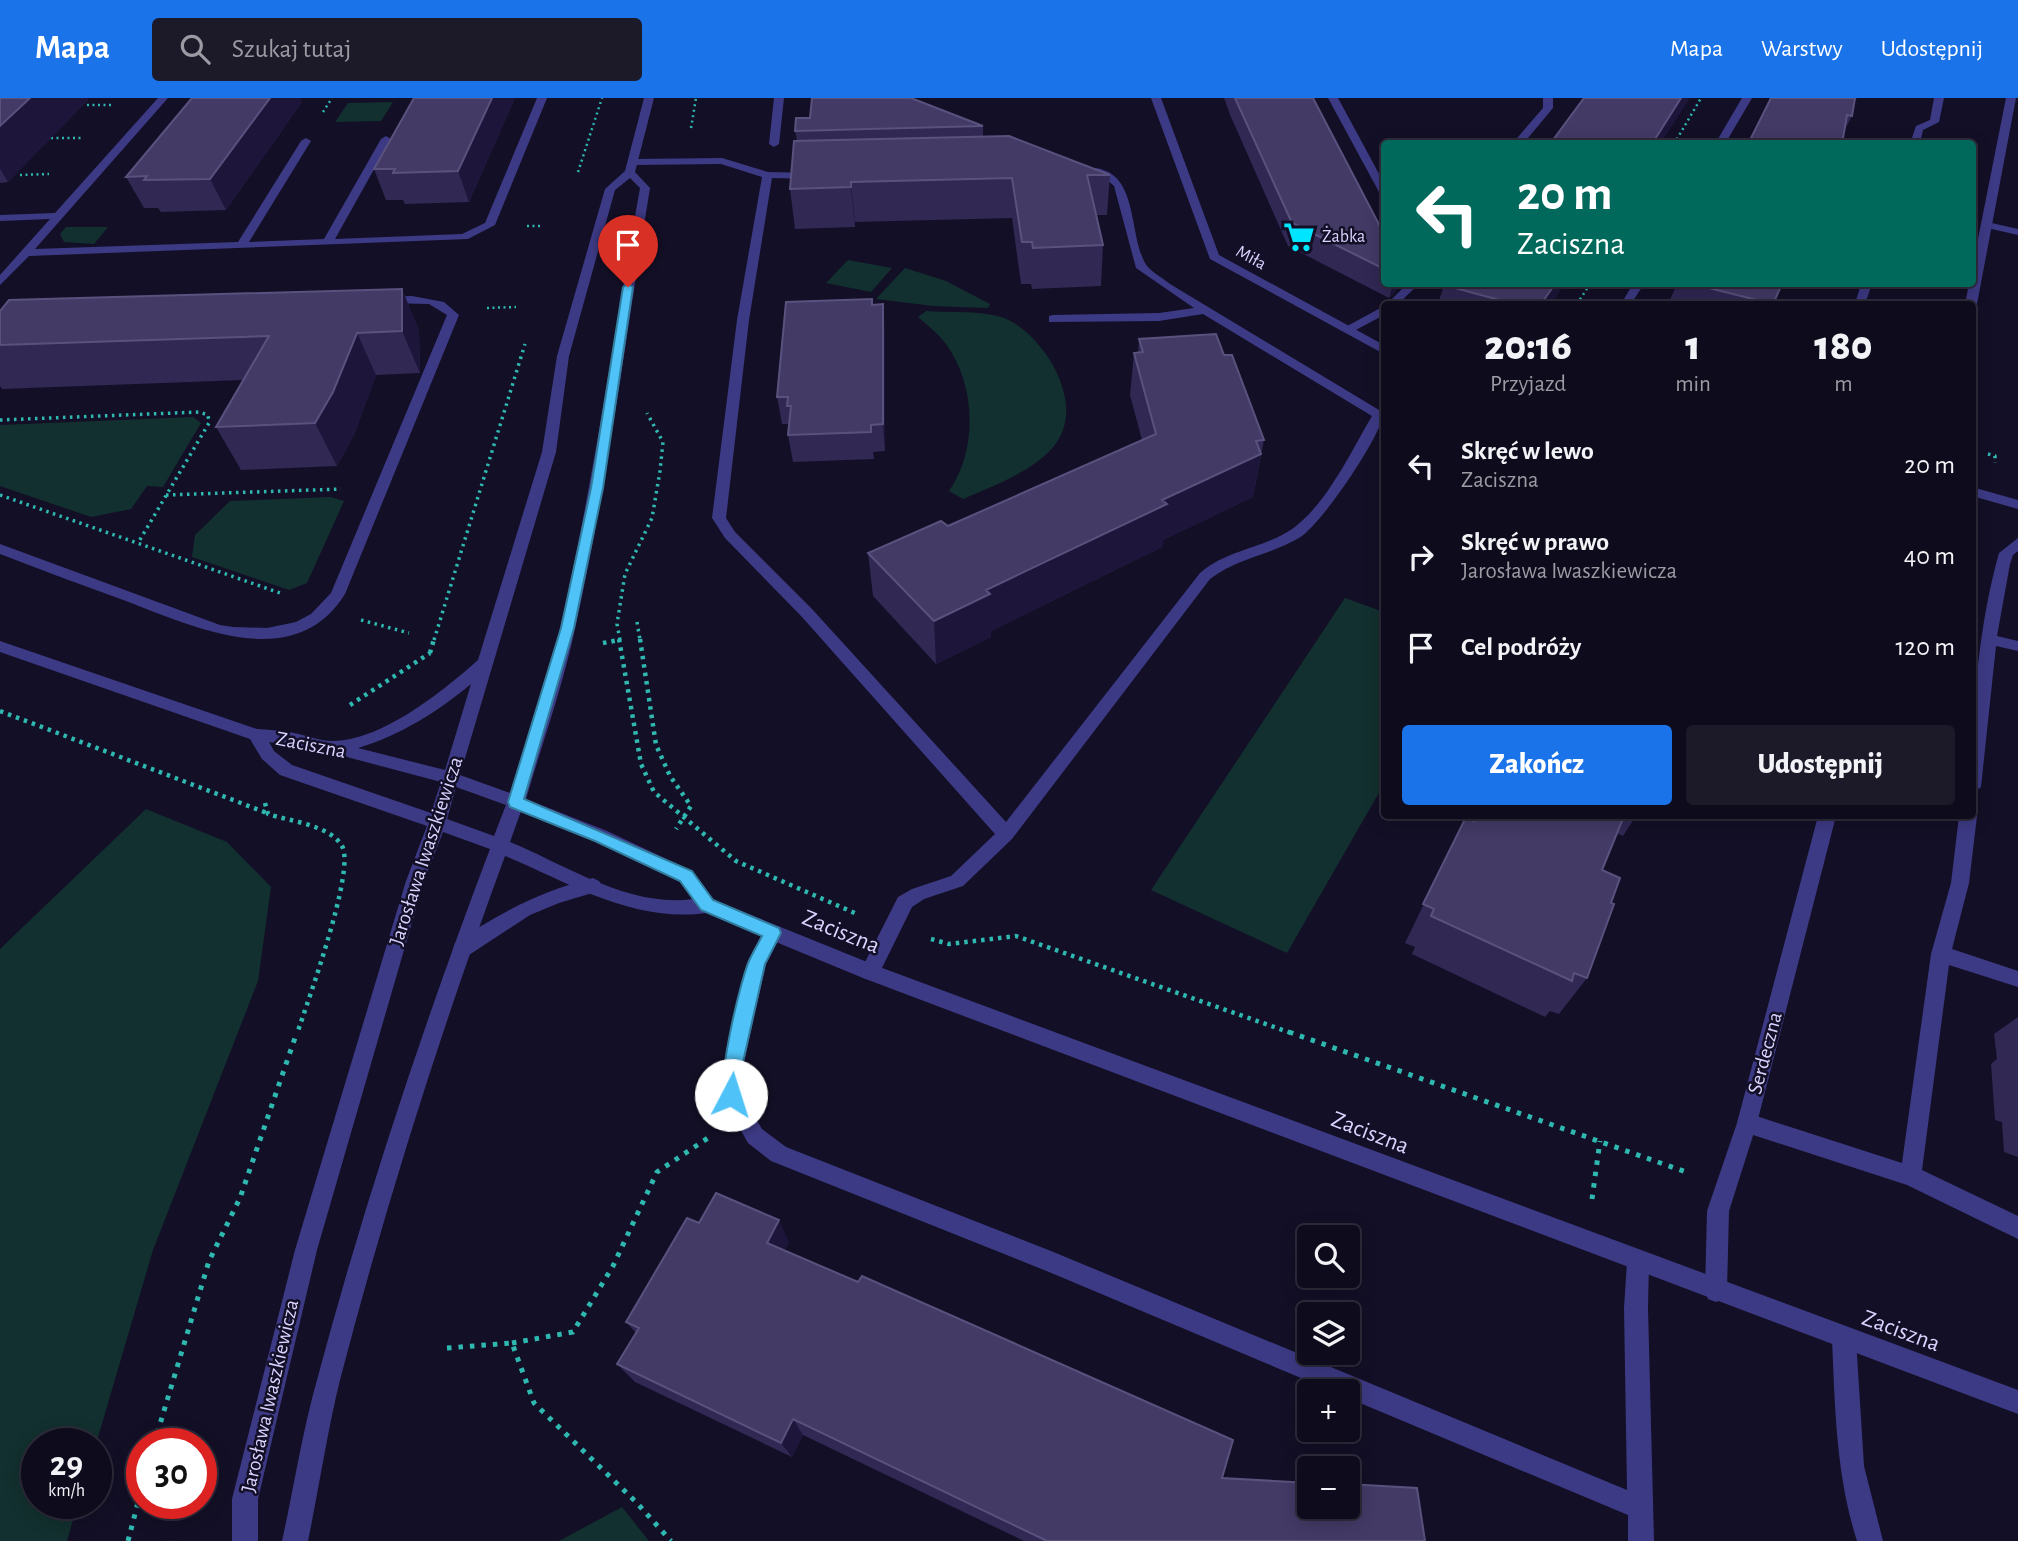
<!DOCTYPE html>
<html lang="pl">
<meta charset="utf-8">
<style>
:root{--surface:#0e0b1c;--page:#1c1929;--text:#f1f3f6;--muted:#9b9ba3;--line:#2e2b3b;--accent:#1a73e8}
body{margin:0;font-family:"Alegreya Sans",sans-serif;background:var(--page);color:var(--text);height:100vh;display:flex;flex-direction:column;font-size:26px;white-space:nowrap}
*{box-sizing:border-box;margin:0}
p{font-size:23px;color:var(--muted)}
.icon{flex:none;width:38px;height:38px;fill:none;stroke:currentColor;stroke-width:2;stroke-linecap:round;stroke-linejoin:round}
.map{position:relative;flex:1;overflow:hidden}
.sheet{position:absolute;left:1381px;top:203px;width:595px;height:518px;display:flex;flex-direction:column;background:var(--surface);border-radius:7px;box-shadow:0 4px 18px #0003,0 0 0 2px var(--line)}
.sheet>*{flex:none}
.banner{position:absolute;left:1381px;top:42px;width:595px;height:147px;border-radius:7px;box-shadow:0 4px 18px #0003,0 0 0 2px var(--line);background:#00695c;color:#fff;overflow:hidden}
.buttons{position:absolute;left:1297px;top:1127px;display:grid;gap:14px}
.buttons a{display:grid;place-items:center;width:63px;height:63px;border-radius:7px;background:var(--surface);box-shadow:0 4px 18px #0003,0 0 0 2px var(--line);font-size:35px}
.speed{position:absolute;left:21px;top:1330px;display:flex;gap:14px;font-size:35px;font-weight:700;text-align:center}
.speed>*{display:grid;place-content:center;width:91px;height:91px;border-radius:50%;background:var(--surface);box-shadow:0 4px 18px #0003,0 0 0 2px var(--line);line-height:1}
.speed small{font-size:18px;font-weight:400}
.speed .limit{border:10px solid #d22;background:#fff;color:#111}
.pin{position:absolute;display:grid;place-items:center;width:60px;height:60px;color:#fff;margin:-72px -30px;border-radius:50% 50% 50% 0;rotate:-45deg;box-shadow:0 0 7px #0007}
.pin .icon{rotate:45deg}
.me{position:absolute;width:77px;margin:-38px;rotate:5deg;stroke-linejoin:round;filter:drop-shadow(0 0 5px #0008)}
.turn{display:flex;align-items:center;gap:24px;height:147px;padding:0 21px;font-size:32px}
.turn .icon{width:91px;height:91px;stroke-width:2.5}
.turn b{display:block;font-size:49px;line-height:60px}
.eta{display:flex;justify-content:space-evenly;align-items:center;height:119px;text-align:center}
.eta b{font-size:42px;font-weight:800;line-height:49px}
.cta{display:flex;gap:14px;margin-top:auto;padding:14px 21px}
.cta a{flex:1;height:80px;border-radius:7px;background:var(--accent);color:#fff;font-size:28px;font-weight:800;line-height:80px;text-align:center}
.cta a+a{background:var(--page);color:var(--text)}
ul{padding:0;list-style:none}
li{display:flex;align-items:center;gap:21px;height:91px;padding:0 21px}
li div{flex:1}
li b{display:block;font-size:26px}
li em{font-style:normal}
header{display:flex;align-items:center;gap:42px;box-sizing:border-box;height:98px;padding:0 35px;background:var(--accent);color:#fff}
header strong{font-size:33px}
nav{display:flex;gap:38px;margin-inline-start:auto;font-size:24px}
.search{width:490px;height:63px;background:var(--page);display:flex;align-items:center;gap:18px;box-sizing:border-box;padding:0 24px;border-radius:7px;color:var(--muted);font-size:26px}
.map>svg:first-child{display:block}
</style>
<header>
<strong>Mapa</strong>
<div class="search"><svg class="icon" aria-label="search" viewBox="0 0 24 24"><circle cx="10" cy="10" r="6"/><path d="M15 15l6 6"/></svg>Szukaj tutaj</div>
<nav><a>Mapa</a><a>Warstwy</a><a>Udostępnij</a></nav>
</header>
<div class="map">
<svg width="2018" height="1443" viewBox="0 0 2018 1443">
<rect width="100%" height="100%" fill="#130f26"/>
<path fill="#12302f" d="M393 4 381 23 335 24 348 5Z
M66 129H108L94 146 64 144 60 136Z
M848 162 892 170 871 194 826 185Z
M905 170 946 183 990 206 988 210 933 208 876 201Z
M926 213C949 215 978 212 1001 219 1022 225 1044 250 1054 269 1095 351 1025 374 963 401L949 393C979 350 976 282 942 241 935 233 926 226 918 219Z
M193 319 201 325 163 389 147 388 131 411 91 419 0 388V327Z
M331 399 344 403 307 485 289 492 192 459 195 437 230 403Z
M1345 500 1384 514V686L1287 855 1151 792Z
M146 711 227 744 271 789 258 883 153 1152 96 1346H37V1405H78L67 1443H0V851Z
M622 1409 649 1443H559Z"/>
<g fill="none" stroke-linecap="round" stroke-linejoin="round">
<path stroke="#2fb8b0" stroke-width="2.5" stroke-dasharray="2 3.5" stroke-linecap="butt" d="M87 7H111
M323 14 332 0
M691 30 696 0
M51 40H82
M1674 46 1701 0
M578 74 602 0
M20 77 49 76
M527 128H543
M1577 206 1590 186
M487 210 516 209"/>
<path stroke="#2fb8b0" stroke-width="3.5" stroke-dasharray="2.5 4.5" stroke-linecap="butt" d="M0 322 199 314 208 317 209 325 138 445
M1988 356 1995 358V365
M0 397 280 495
M166 397 341 391
M361 522 409 535
M637 524 640 542
M434 542 525 246
M620 542 617 526 625 476 652 420 660 373 663 344 647 315"/>
<path stroke="#2fb8b0" stroke-width="4.5" stroke-dasharray="3.5 5" stroke-linecap="butt" d="M619 541 641 666 654 694 736 763 857 816
M640 541 656 647 670 678 691 708 676 731
M603 545 619 542
M430 555 434 541
M350 607 430 555
M0 613 267 715
M265 705 268 716C289 723 330 727 342 748 356 772 307 905 297 936
M931 841 949 846 1016 838 1294 936"/>
<path stroke="#2fb8b0" stroke-width="5" stroke-dasharray="4.5 7" stroke-linecap="butt" d="M1289 934 1689 1075
M1592 1101 1600 1043
M512 1245 573 1234 613 1168 657 1074 711 1038
M447 1250 512 1245 534 1305 636 1404 671 1443
M154 1346 209 1163 240 1100 297 934
M128 1443 142 1389"/>
<path fill="#3d3a85" fill-rule="evenodd" d="M158 0H168L35 151 238 144 301 43 306 40 311 43 249 144 324 141 381 41 386 38 391 41 335 141 462 136 485 125 537 0H547L495 127 468 141 29 158 0 187V177L50 121 0 123V117L55 115Z
M774 0H784L779 46 774 49 769 46Z
M1328 0H1338L1384 85V97L1379 94Z
M1543 0H1553V10L1523 46H1512L1543 10Z
M1742 0H1752L1725 46H1715Z
M1934 0H1944L1939 24 1923 32 1920 46H1910L1916 28 1930 22Z
M1987 124 2018 131V137L1983 129V125Z
M1407 186H1419L1398 206H1387Z
M1633 186H1644L1631 206H1621Z
M1861 186H1872L1865 206H1855Z
M412 198 444 204 459 217 345 496C295 577 194 529 126 503 84 488 42 472 0 456V446L220 527 233 529 267 530 296 524 311 516 331 495 447 217 429 206 385 205 379 202 385 199Z
M1384 208V217L1350 235 1340 232Z
M2018 440V453L2013 457 2010 466 1997 538 2018 543V553L1996 548 1981 689 1972 696C1972 615 1977 534 1999 455Z
M1972 713 1977 718 1969 785 1952 851 2018 873V889L1949 867 1922 1072 2018 1118V1141L1907 1087 1747 1035 1740 1032 1737 1025 1740 1018 1747 1015 1902 1065 1931 856 1951 785 1959 718H1972Z
M1844 1229 1852 1233 1856 1241 1864 1368 1883 1443H1857C1836 1377 1835 1310 1832 1241L1836 1233Z"/>
<path fill="#3d3a85" fill-rule="evenodd" d="M1151 0H1161L1219 157 1384 247V256L1210 161Z
M2006 0H2016L1977 206 1972 209V206H1965L1969 186H1972V171Z
M722 60 768 74 814 75 819 78 814 81 772 80 749 222 726 420 735 434 812 511 1006 724 1200 475C1224 454 1255 451 1282 437 1322 417 1350 355 1372 318L1203 216 1159 223 1049 224V218L1053 217 1159 215 1194 210 1136 170 1114 88 1105 80 1083 74V70C1140 65 1127 131 1145 165 1149 173 1163 180 1170 186L1384 315C1380 340 1321 427 1299 440 1270 457 1237 460 1210 481L1012 741 963 788 924 801 912 809 877 880 870 882 863 880 860 874 898 799 912 791 951 778 995 736 802 519 725 440 712 420 737 222 762 79 721 66 634 67 629 64 634 61Z
M1972 389 2018 402V411L1972 398Z
M1818 718H1836L1757 1025 1729 1113 1727 1193 1724 1201 1716 1204 1708 1201 1705 1193 1707 1113 1737 1025Z
M593 780 599 783 602 788 599 793 559 805 530 817 469 857 462 859 455 857 453 851 455 845C499 815 541 793 593 780Z
M773 827 780 829 782 835 766 866 742 973 741 995 762 1031 786 1049 1051 1153 1627 1392 1624 1210 1627 1164 1630 1156 1638 1153 1646 1156 1649 1164 1648 1210 1654 1443H1628V1417L1348 1300V1293H1332L1049 1174 771 1063 748 1045 721 997 722 973 747 865 766 829Z"/>
<path fill="#3d3a85" fill-rule="evenodd" d="M644 0H654L635 74 650 90C626 236 608 382 576 526 564 585 543 643 526 701L607 733 692 773 714 802 877 868 2018 1292V1316L863 880 706 815C633 825 570 785 505 758 442 929 386 1105 340 1282 327 1335 319 1390 308 1443H282C294 1389 302 1335 317 1282 365 1102 424 925 490 751L443 734 424 783 317 1152 258 1401V1443H232V1401L295 1152 406 783 427 728 280 677 262 661 250 641 0 554V543L257 631C268 632 279 632 289 634 303 636 319 643 332 643 382 643 443 593 478 562L542 354 557 258 605 91 625 73ZM630 80 640 90C614 236 594 382 561 526 548 583 527 639 510 695L460 677 556 354 569 258 615 92ZM471 586 445 672 358 650C401 637 437 614 471 586ZM269 644 332 655 441 684 431 715 292 667 274 653ZM456 689 506 707 494 738 447 721ZM521 713 595 743 680 783 693 801C629 810 566 767 510 744Z"/>
</g>
<path fill="#312854" d="M0 0H87L88 2 8 84 0 85Z
M515 0 469 104 405 106 403 102H386L374 71Z
M1224 0H1313L1384 136V186H1398L1396 193 1389 200 1288 148 1231 19Z
M1771 0H1857L1854 5 1852 18 1844 33Z
M302 4 226 112 161 114 158 110H144L126 79Z
M983 28V38L1110 77 1107 117H1096L1103 147 1101 188 1032 191 1031 186H1021L1012 120 855 124V129L795 131 790 91 797 43 795 33Z
M1677 186H1782L1773 206H1668Z
M1444 187 1551 206H1438Z
M402 191 419 233 420 275 376 277 354 337 337 368 241 372 216 329 243 282 2 291 0 288V213Z
M873 207 885 232V353L873 354 874 361 793 364 788 337 789 326H782L777 299Z
M1139 241 1224 257 1264 342 1253 399 1163 442 1162 449 991 533V539L936 566 873 498 868 455 948 428 1142 342 1130 297 1134 255H1138Z
M1477 718H1636L1623 738 1617 735 1602 772 1611 805 1587 880 1559 916 1550 913 1545 919 1412 856 1415 849 1405 845 1466 719 1474 723Z
M2018 919V1059L2004 1054 2002 1024 1995 1022 1991 966 1997 961 1994 936Z
M699 1125 789 1144 784 1152 1222 1380 1425 1443H1024L803 1337 792 1359 635 1284 617 1266 636 1235 626 1224Z"/>
<path fill="#1d163a" d="M30 0H87L88 2 8 84 0 71V28Z
M270 0H300L302 4 226 112 210 81Z
M492 0H515L469 104 458 73Z
M1681 0H1690L1660 46H1652Z
M851 84 855 124V129L851 89Z
M1393 186H1398L1396 193 1389 200Z
M1555 186H1565L1551 206H1541Z
M402 191 419 233 420 275 402 233Z
M883 206 885 232V353L883 326Z
M357 235 376 277 354 337 337 368 315 325Z
M1261 356 1253 399 1163 442 1162 449 991 533V539L936 566 934 523 986 492 1162 402Z
M779 1122 789 1144 777 1166 767 1145Z
M793 1321 803 1337 792 1359 781 1345Z"/>
<path fill="#433a66" stroke="#5a527e" stroke-width="2" d="M0 0H30L0 28Z
M192 0H270L210 81 144 82 147 78 126 79Z
M414 0H492L458 73 393 75 395 71H374Z
M812 0H911L983 28 795 33 796 20H810Z
M1235 0H1313L1384 136V171L1292 125Z
M1584 0H1681L1652 46H1550Z
M1771 0H1855L1852 18 1847 17 1842 46H1748Z
M1009 38 1110 77H1087L1103 147 1033 150 1032 144H1022L1012 80 851 84V89L790 91 794 43Z
M1445 186H1555L1541 206H1514L1444 187Z
M1693 186H1782L1773 206Z
M402 191V233L357 235 333 294 315 325 216 329 269 238 0 247V213L9 202Z
M872 201V207L883 206V326L871 327V334L788 337 791 308H787L788 299H777L786 204Z
M1216 236 1224 257H1232L1264 342 1256 343 1261 356 1162 402 1167 406 986 492 990 496 934 523 868 455 941 423 948 428 1156 336 1134 255 1143 254 1139 241Z
M1477 718H1624L1602 772 1620 780 1611 805 1614 806 1587 880 1574 875 1572 883 1431 818 1434 811 1423 806 1466 719 1474 723Z
M716 1095 779 1122 767 1145 858 1184 862 1178 1233 1342 1222 1380 1309 1385V1409H1348V1386L1417 1390 1425 1443H1047L793 1321 781 1345 617 1266 639 1230 626 1224 687 1120 699 1125Z"/>
<path fill="#4fc3f7" stroke="#337fa1" stroke-width="2" d="M628 186 633 189 603 390 574 530 524 701 692 773 713 802 779 830 781 835 765 866 741 973 738 1003 731 1005 725 1003C716 985 740 884 749 863 753 854 758 846 762 838L701 812 680 783 595 743 510 709 508 704 561 530 591 390 623 189Z"/>
<defs>
<symbol id="supermarket-bare" viewBox="-9 -9 18 18"><path d="M-6-5.5h2.5l.6 2H6L4.5 2H-2.5L-4.4-4H-6ZM-1.5 3.2a1.3 1.3 0 1 0 .1 0ZM3 3.2a1.3 1.3 0 1 0 .1 0Z" fill="#00e5ff" stroke="#130f26" stroke-width="2.5" paint-order="stroke"/></symbol>
</defs>
<g fill-rule="evenodd">
<use href="#supermarket-bare" x="1277" y="117" width="44" height="44"/>
</g>
<g text-anchor="middle" dominant-baseline="central" stroke-width="5" stroke-linejoin="round" paint-order="stroke">
<g font-size="18" fill="#d9d4ff" stroke="#130f26" text-anchor="start">
<text x="1322" y="139">Żabka</text>
</g>
<g font-size="18" fill="#d9d4ff" stroke="#130f26">
<text transform="translate(1251 160) rotate(29)">Miła</text>
</g>
<g font-size="21" fill="#d9d4ff" stroke="#130f26">
<text transform="translate(311 647) rotate(11)">Zaciszna</text>
<text transform="translate(426 753) rotate(-72)">Jarosława Iwaszkiewicza</text>
<text transform="translate(1765 955) rotate(-75)">Serdeczna</text>
<text transform="translate(270 1298) rotate(-77)">Jarosława Iwaszkiewicza</text>
</g>
<g font-size="24" fill="#d9d4ff" stroke="#130f26">
<text transform="translate(841 834) rotate(22)">Zaciszna</text>
<text transform="translate(1370 1035) rotate(21)">Zaciszna</text>
<text transform="translate(1901 1233) rotate(20)">Zaciszna</text>
</g>
</g>
</svg>
<div class="buttons">
<a><svg class="icon" aria-label="search" viewBox="0 0 24 24"><circle cx="10" cy="10" r="6"/><path d="M15 15l6 6"/></svg></a>
<a><svg class="icon" aria-label="layers" viewBox="0 0 24 24"><path d="M12 4l9 5-9 5-9-5zM3 14l9 5 9-5"/></svg></a>
<a>+</a>
<a>−</a>
</div>
<div class="speed"><div>29<small>km/h</small></div><div class="limit">30</div></div>
<div class="pin" style="left:628px;top:189px;background:#d93025"><svg class="icon" aria-label="arrive" viewBox="0 0 24 24"><path d="M6 21V4h12l-3 4 3 4H6"/></svg></div>
<svg class="me" style="left:731px;top:997px" viewBox="-20 -20 40 40"><circle r="19" fill="#fff"/><path d="M0-13L10 11 0 6-10 11z" fill="#4fc3f7"/></svg>
<div class="banner">
<div class="turn"><svg class="icon" aria-label="left" viewBox="0 0 24 24"><path d="M17 20v-9H6M10 6l-5 5 5 5"/></svg><div><b>20 m</b>Zaciszna</div></div>
</div>
<section class="sheet">
<div class="eta">
<div><b>20:16</b><p>Przyjazd</p></div>
<div><b>1</b><p>min</p></div>
<div><b>180</b><p>m</p></div>
</div>
<ul>
<li><svg class="icon" aria-label="left" viewBox="0 0 24 24"><path d="M17 20v-9H6M10 6l-5 5 5 5"/></svg><div><b>Skręć w lewo</b><p>Zaciszna</p></div><em>20 m</em></li>
<li><svg class="icon" aria-label="right" viewBox="0 0 24 24"><path d="M7 20v-9h11M14 6l5 5-5 5"/></svg><div><b>Skręć w prawo</b><p>Jarosława Iwaszkiewicza</p></div><em>40 m</em></li>
<li><svg class="icon" aria-label="arrive" viewBox="0 0 24 24"><path d="M6 21V4h12l-3 4 3 4H6"/></svg><div><b>Cel podróży</b></div><em>120 m</em></li>
</ul>
<div class="cta"><a>Zakończ</a><a>Udostępnij</a></div>
</section>
</div>
